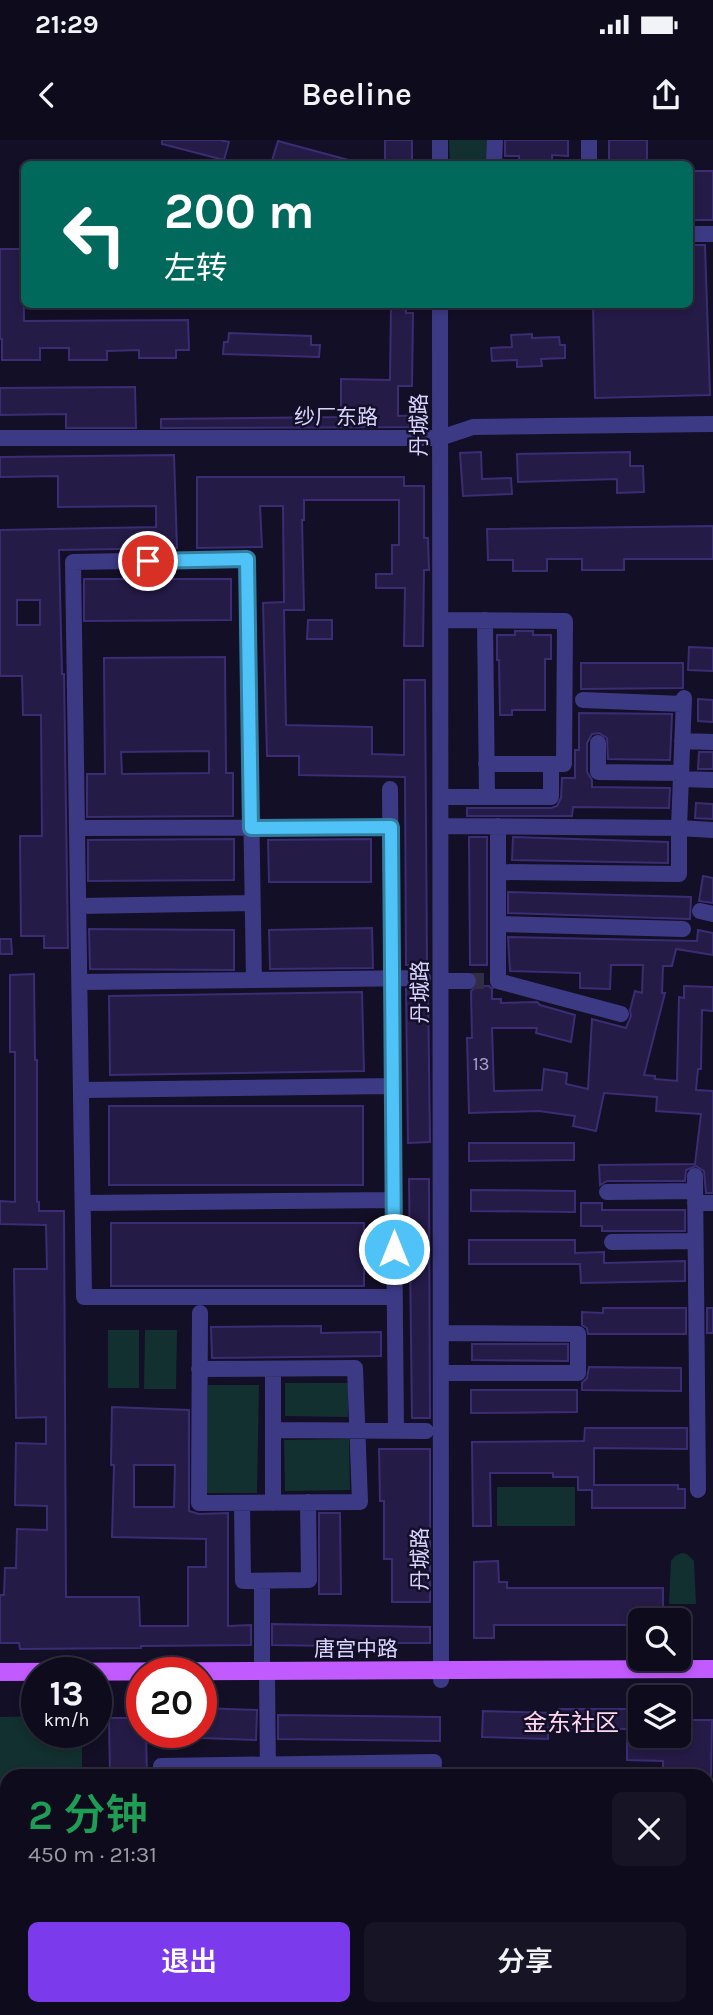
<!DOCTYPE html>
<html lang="zh">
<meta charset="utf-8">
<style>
:root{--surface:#0e0b1c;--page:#171425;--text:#f1f3f6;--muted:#9b9ba3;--line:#2e2b3b;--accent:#7c3aed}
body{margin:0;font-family:Karla,"Noto Sans SC",sans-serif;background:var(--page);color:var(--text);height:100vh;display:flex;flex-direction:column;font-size:26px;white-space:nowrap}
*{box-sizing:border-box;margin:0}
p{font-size:23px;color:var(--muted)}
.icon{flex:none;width:38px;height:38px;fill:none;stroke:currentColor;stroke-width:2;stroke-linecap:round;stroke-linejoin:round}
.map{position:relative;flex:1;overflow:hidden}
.panel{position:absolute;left:0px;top:1629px;width:714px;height:247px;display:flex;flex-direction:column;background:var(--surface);border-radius:21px 21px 0 0;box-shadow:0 4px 10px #0003,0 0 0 2px var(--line)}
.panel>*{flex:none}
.guide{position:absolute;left:21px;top:21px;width:672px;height:147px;border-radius:10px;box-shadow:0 4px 10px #0003,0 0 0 2px var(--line);background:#00695c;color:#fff;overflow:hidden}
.controls{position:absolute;left:628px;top:1468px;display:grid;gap:14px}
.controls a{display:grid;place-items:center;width:63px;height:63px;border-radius:10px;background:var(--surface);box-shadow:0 4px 10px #0003,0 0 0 2px var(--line);font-size:35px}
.speed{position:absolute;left:21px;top:1517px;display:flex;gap:14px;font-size:35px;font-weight:700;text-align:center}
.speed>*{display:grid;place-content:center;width:91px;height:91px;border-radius:50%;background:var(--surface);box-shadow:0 4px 10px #0003,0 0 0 2px var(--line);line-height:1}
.speed small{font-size:18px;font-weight:400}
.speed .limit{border:10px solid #d22;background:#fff;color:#111}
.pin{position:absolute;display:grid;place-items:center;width:60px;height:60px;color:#fff;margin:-30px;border:4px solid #fff;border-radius:50%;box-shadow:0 2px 7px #0007}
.me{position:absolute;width:77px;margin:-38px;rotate:0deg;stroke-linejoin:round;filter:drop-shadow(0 0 5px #0008)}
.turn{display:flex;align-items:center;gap:24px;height:147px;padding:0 28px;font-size:32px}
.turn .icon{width:91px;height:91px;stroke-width:2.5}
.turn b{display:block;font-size:49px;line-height:60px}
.round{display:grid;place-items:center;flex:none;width:74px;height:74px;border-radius:10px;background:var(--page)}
.overview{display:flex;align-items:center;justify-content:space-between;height:119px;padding:0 28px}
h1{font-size:42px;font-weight:600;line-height:52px;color:#1e9e55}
.primary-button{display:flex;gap:14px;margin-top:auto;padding:14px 28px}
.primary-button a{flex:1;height:80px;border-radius:10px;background:var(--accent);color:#fff;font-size:28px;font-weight:600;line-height:80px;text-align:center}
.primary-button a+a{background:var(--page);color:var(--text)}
.status{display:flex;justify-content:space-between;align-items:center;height:49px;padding:0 35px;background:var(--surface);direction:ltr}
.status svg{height:19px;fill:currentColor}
header{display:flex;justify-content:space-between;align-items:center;height:91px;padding:0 28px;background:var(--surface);font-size:32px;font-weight:600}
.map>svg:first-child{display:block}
</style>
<div class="status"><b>21:29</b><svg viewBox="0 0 49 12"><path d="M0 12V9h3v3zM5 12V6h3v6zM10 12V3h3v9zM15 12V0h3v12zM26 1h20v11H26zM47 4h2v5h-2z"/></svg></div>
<header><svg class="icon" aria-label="back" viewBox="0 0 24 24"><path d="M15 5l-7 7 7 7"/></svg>Beeline<svg class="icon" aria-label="share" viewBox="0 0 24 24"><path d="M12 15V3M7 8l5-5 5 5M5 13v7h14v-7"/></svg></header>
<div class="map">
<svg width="713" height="1875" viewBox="0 0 713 1875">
<rect width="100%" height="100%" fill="#130f26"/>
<path fill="#12302f" d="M449 0H488L487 24H450Z
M108 1190H139V1248H108Z
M145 1190H177L176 1249H144Z
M285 1243H348V1277L285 1276Z
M208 1245H259L257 1353H206Z
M349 1299 350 1350 285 1351 284 1300Z
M497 1347H575V1386H497Z
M682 1413 687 1414 694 1421 696 1464H669L671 1421 675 1416Z
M37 1576V1592L82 1593V1636H7V1646L0 1643V1577Z
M281 1633H423V1636H281Z
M0 1708 7 1715V1869H39V1875H0Z"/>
<path fill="#241b47" stroke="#3b2d73" stroke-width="2" fill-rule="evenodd" d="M162 0H220L229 2 224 20 162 4Z
M385 0H412V24H385Z
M505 0H568V16L552 15V24H519V16H505Z
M609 0H647V22L609 24Z
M278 1 352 21 351 24H271Z
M690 31H713V80H690Z
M690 105H705L710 255 595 258 593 164H690Z
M0 109H23L24 181 188 180 189 210H176V218H139V210L107 211V220H69V208H40V220H2V199H0Z
M391 164H406V173H413L412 246H398V276L426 275 427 287 161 288V279L341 277V239L390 240Z
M229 193 311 196V205H320L319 217 223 214 224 202H228Z
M532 194V198L559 197 560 205H565V218L541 219 542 226 517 227V220L492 221 491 208 512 207 511 195Z
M135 247 136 288H66V274L0 275V248Z
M481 312 482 339 511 338 512 354 463 356 460 313Z
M630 312V326H643L644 352 617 353V339L518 342 517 314Z
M174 315 177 408 59 410 62 534H64L68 808H44V796H21L20 696H42L41 575H23L22 536H0V390L156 387V366L58 367V336L0 337V317ZM17 460H40V485H17Z
M197 337H404V346H424V398H428L429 430H424L423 506H404L405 448H376V434H392V405H399V360H304V380H302L304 470H284L286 585 372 587V614L404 615V540H425L427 825H406L405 637 299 635V616H267L263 463 284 462 283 366H260L262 407 197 408Z
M713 386V419H624V430H582V419H547V431H513V420H488L487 389Z
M84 439H231V480L84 481Z
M308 480H332V499H307Z
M515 491H533V495H551V519H545V570H512V575H500L499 520H497V495H515Z
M689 507 713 508V531L688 530Z
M225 517 226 633H233V676L87 677V634H105L104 518ZM209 611V633L122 634 121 612Z
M581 523H683V548L581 549Z
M698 559 713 560V582L698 581Z
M579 573 672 574 670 620 608 619 607 598 599 593 592 594 587 603V632L592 640V647L670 648 669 668 573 667 572 676H467V668H551L557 666 561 658 562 638H575V610H579Z
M699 612H713V629H698Z
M696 663 713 664V679L695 678Z
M469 697H487V825H470Z
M513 697 668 702V723L512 720Z
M234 699V740L88 741V700Z
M371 699V742H269L268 700Z
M703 736 713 738V763L699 761Z
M508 752 691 757 690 779 508 773Z
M372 788 373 828 270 829 269 790Z
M89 789 234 790V830L90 829Z
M698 790 713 793V815L676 809 672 826H663L662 853H665L644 935 655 936V939L677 941 679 857 684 858V846L713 847V871L702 870 701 929H698L696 950 713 951V1053H706L704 1031 696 1026 686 1030 685 1041H607L600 1045 599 1025 695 1024 701 974 656 971 657 957 604 953 596 991 573 986 575 976 539 971 469 973 467 898H472L471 851 477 846H489L492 849V859H501V863L537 862 540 865 575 875 571 902 536 893 537 888H492L494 951 542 950 544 929 567 933 566 944 588 949 592 879 626 888 631 876 630 870 635 851 642 853 643 825H611L610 849 580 848V833L510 831 508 797 697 801Z
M0 799H11L12 814H0Z
M34 834 35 920H37V1062H39V1071H64L66 1457H139L140 1486H188V1427H206V1399L112 1397 114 1325H111L112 1267 189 1270V1371L199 1374 228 1373V1486L251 1485V1505L141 1506V1508L20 1509 19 1503H0V1455H4L5 1428H16L17 1389 47 1390V1366L15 1365 16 1303 46 1304V1277L16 1278 14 1129H47L46 1085 0 1084V1061L15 1062V912H10V835ZM134 1325H175L174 1367H134Z
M428 847 430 1002 408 1003 406 849Z
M362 852 364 931 110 935 109 856Z
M109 966H363V1045H109Z
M469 1003H574V1020L469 1021Z
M409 1039H429L430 1278H412Z
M471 1050 575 1051V1072L471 1071Z
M581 1063H602V1070H685V1091H602V1086H581Z
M111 1083H364V1146H111Z
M469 1100H575V1113L604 1112V1123L685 1121V1141L581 1143 580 1124H469Z
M603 1168H686V1194H588L587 1188 582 1185V1172L603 1173Z
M707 1168H713V1193H707Z
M321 1186V1193L381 1192V1216L212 1218 211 1187Z
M472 1204H568V1221L472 1220Z
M589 1227 681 1228V1251L582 1250V1243L587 1238Z
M471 1250H577V1272L471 1273Z
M585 1288H687V1309L594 1308V1345H678V1349H685V1368H592V1350H578V1337H553V1333H490L491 1386H473L472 1302 584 1301Z
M379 1309H430V1462H392V1419H384V1361H380Z
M319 1373H340L341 1454H319Z
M498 1421 499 1442H507V1448H663V1480H640V1485H494V1498H474V1422Z
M272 1484 430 1487V1503H395V1507L272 1505Z
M201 1568 257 1570 256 1600 201 1598Z
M559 1569H640V1596H679V1580H712L711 1636H663V1621L627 1620V1589L548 1588V1599L482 1597 483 1571 559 1573Z
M278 1575 440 1577V1601L278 1599Z
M109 1578H142V1592H146L147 1636H110Z"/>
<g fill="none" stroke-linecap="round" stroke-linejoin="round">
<path stroke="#312d47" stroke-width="16" stroke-dasharray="16 8" stroke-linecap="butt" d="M468 841H494"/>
<path stroke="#3d3a85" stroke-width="16" d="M440 0V24
M494 24 495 0
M589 24V0
M690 94H713
M440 164 441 1540
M0 298H440L473 287 713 284
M441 480 565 481 564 624H486
M485 480 487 657
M583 560 683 564
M682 601 713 602
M598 603V632L681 633
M681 639 713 640
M390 649 396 1290
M441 657H551V624
M441 686 679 688 684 558
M498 686V841L621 874
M78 688 391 687
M498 732 679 734V688L713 690
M79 766 252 763
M700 771 713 774
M498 784 683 789
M254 840 247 419 73 422 84 1157H395
M441 841H468
M80 842 423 838
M82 950 393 946
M695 1036 698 1350
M607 1052 695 1051
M83 1063 394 1060
M695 1063H713
M612 1102 695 1101
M441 1193 578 1194V1233H441
M199 1229 355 1228 360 1362 199 1363 200 1173
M273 1229V1363
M273 1290 426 1291
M242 1363 243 1441 309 1440 308 1362
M262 1441V1532
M267 1532 268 1636
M161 1636V1626L434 1622 433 1636"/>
<path stroke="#c25bff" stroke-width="18" d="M0 1532 713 1529
M0 1681 7 1685
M56 1869V1875"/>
</g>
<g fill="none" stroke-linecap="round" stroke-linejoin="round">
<defs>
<path id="route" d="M148 421 247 419 251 688 391 687 394 1109"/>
</defs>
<use href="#route" stroke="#337fa1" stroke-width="18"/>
<use href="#route" stroke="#4fc3f7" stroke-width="12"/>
</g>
<g text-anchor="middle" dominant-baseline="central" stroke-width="5" stroke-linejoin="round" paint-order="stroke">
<g font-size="18" fill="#aca6d1">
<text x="481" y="924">13</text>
</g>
<g font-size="21" fill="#d9d4ff" stroke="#130f26">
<text x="336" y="277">纱厂东路</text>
<text transform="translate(419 285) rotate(-90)">丹城路</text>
<text transform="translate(420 852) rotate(-90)">丹城路</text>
<text transform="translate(420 1419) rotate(-90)">丹城路</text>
<text x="356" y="1509">唐宫中路</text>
</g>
<g font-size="24" fill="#ffd6f0" stroke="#130f26">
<text x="571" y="1583">金东社区</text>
</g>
</g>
</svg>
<div class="controls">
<a><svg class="icon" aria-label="search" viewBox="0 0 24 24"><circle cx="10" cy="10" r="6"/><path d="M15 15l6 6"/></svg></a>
<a><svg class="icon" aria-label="layers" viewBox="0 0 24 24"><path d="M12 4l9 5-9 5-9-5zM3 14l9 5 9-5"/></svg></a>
</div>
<div class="speed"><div>13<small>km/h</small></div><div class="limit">20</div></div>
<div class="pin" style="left:148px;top:421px;background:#d93025"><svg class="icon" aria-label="arrive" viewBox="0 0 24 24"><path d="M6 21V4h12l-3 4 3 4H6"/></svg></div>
<svg class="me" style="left:394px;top:1109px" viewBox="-20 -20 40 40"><circle r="17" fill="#4fc3f7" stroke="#fff" stroke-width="3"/><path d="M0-11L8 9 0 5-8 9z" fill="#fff"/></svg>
<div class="guide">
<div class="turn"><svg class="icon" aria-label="left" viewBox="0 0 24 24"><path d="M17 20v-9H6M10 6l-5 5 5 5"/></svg><div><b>200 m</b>左转</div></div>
</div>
<section class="panel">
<div class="overview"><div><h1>2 分钟</h1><p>450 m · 21:31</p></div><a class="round"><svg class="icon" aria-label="close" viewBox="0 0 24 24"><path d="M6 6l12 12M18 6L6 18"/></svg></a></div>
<div class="primary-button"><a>退出</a><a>分享</a></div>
</section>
</div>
